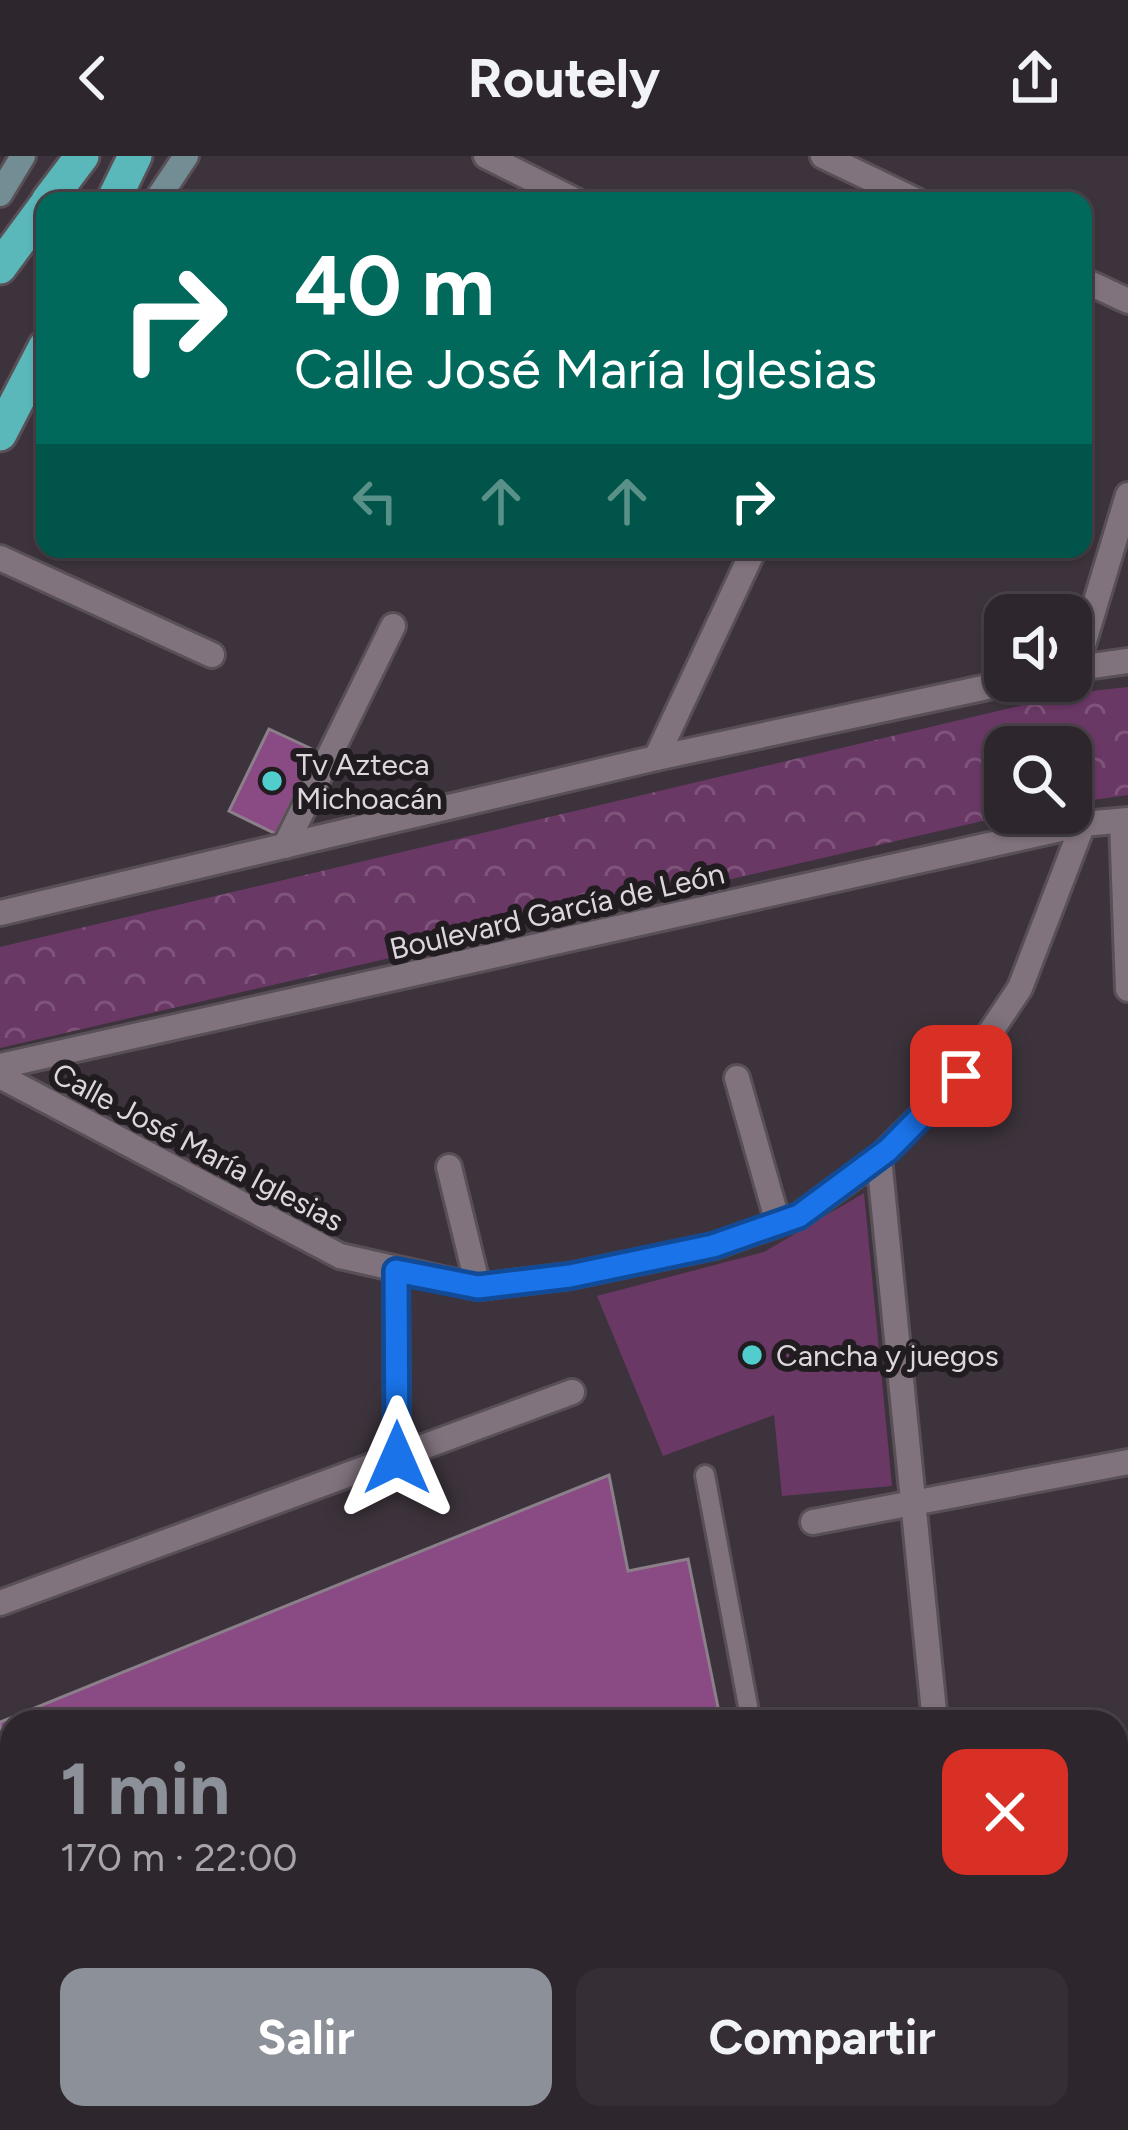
<!DOCTYPE html>
<html lang="es">
<meta charset="utf-8">
<style>
:root{--surface:#2e262d;--page:#362e35;--text:#f1f3f6;--muted:#a7a5aa;--line:#494349;--accent:#8c9099}
body{margin:0;font-family:Figtree,sans-serif;background:var(--page);color:var(--text);height:100vh;display:flex;flex-direction:column;font-size:45px;white-space:nowrap}
*{box-sizing:border-box;margin:0}
p{font-size:39px;color:var(--muted)}
.icon{flex:none;width:66px;height:66px;fill:none;stroke:currentColor;stroke-width:2;stroke-linecap:round;stroke-linejoin:round}
.map{position:relative;flex:1;overflow:hidden}
.drawer{position:absolute;left:0px;top:1554px;width:1128px;height:420px;display:flex;flex-direction:column;background:var(--surface);border-radius:36px 36px 0 0;box-shadow:0 3px 9px #0004,0 0 0 3px var(--line)}
.drawer>*{flex:none}
.guide{position:absolute;left:36px;top:36px;width:1056px;height:366px;border-radius:24px;box-shadow:0 3px 9px #0004,0 0 0 3px var(--line);background:#00695c;color:#fff;overflow:hidden}
.fabs{position:absolute;left:984px;top:438px;display:grid;gap:24px}
.fabs a{display:grid;place-items:center;width:108px;height:108px;border-radius:24px;background:var(--surface);box-shadow:0 3px 9px #0004,0 0 0 3px var(--line);font-size:60px}
.pin{position:absolute;display:grid;place-items:center;width:102px;height:102px;color:#fff;margin:-51px;border-radius:24px;box-shadow:0 6px 18px #0006}
.me{position:absolute;width:132px;margin:-66px;rotate:0deg;stroke-linejoin:round;filter:drop-shadow(0 0 9px #0008)}
.turn{display:flex;align-items:center;gap:42px;height:252px;padding:0 60px;font-size:54px}
.turn .icon{width:156px;height:156px;stroke-width:2.5}
.turn b{display:block;font-size:84px;line-height:102px}
.lanes{display:flex;align-items:center;height:114px;padding:0 60px;background:#0003;justify-content:center;gap:60px;direction:ltr}
.lanes .off{opacity:.35}
.round{display:grid;place-items:center;flex:none;width:126px;height:126px;border-radius:24px;background:var(--page)}
.headline{display:flex;align-items:center;justify-content:space-between;height:204px;padding:0 60px}
h1{font-size:72px;font-weight:700;line-height:90px;color:var(--accent)}
.action{display:flex;gap:24px;margin-top:auto;padding:24px 60px}
.action a{flex:1;height:138px;border-radius:24px;background:var(--accent);color:#fff;font-size:48px;font-weight:700;line-height:138px;text-align:center}
.action a+a{background:var(--page);color:var(--text)}
header{display:flex;justify-content:space-between;align-items:center;height:156px;padding:0 60px;background:var(--surface);font-size:54px;font-weight:700}
.map>svg:first-child{display:block}
</style>
<header><svg class="icon" aria-label="back" viewBox="0 0 24 24"><path d="M15 5l-7 7 7 7"/></svg>Routely<svg class="icon" aria-label="share" viewBox="0 0 24 24"><path d="M12 15V3M7 8l5-5 5 5M5 13v7h14v-7"/></svg></header>
<div class="map">
<svg width="1128" height="1974" viewBox="0 0 1128 1974">
<defs>
<pattern id="park-crowns" width="20" height="18" patternUnits="userSpaceOnUse" patternTransform="scale(3)"><rect width="20" height="18" fill="#6a3865"/><path d="M2 6a3 3 0 1 1 6 0M12 15a3 3 0 1 1 6 0" fill="none" stroke="#7f547a"/></pattern>
</defs>
<rect width="100%" height="100%" fill="#3d333c"/>
<path fill="url(#park-crowns)" d="M1128 531V639L1071 647V591H1005V657H1017L0 892V791L1074 537Z"/>
<path fill="#6a3865" d="M864 1037 892 1330 782 1340 774 1259 663 1300 597 1140 764 1096Z"/>
<path fill="#8a4a84" stroke="#8b7f8a" stroke-width="3" d="M269 573 316 595 276 678 229 655Z
M609 1319 628 1415 688 1403 721 1566H12V1902L0 1905V1566Z"/>
<g fill="none" stroke-linecap="round" stroke-linejoin="round">
<defs>
<path id="service" d="M705 1319 751 1566"/>
<path id="minor" d="M486 0 576 45
M823 0 917 45
M1083 124 1128 145
M0 402 212 499
M1076 512 1128 339
M656 602 754 393
M1122 665 1128 833
M285 690 393 470
M0 920 340 1100 478 1131 570 1120 714 1090 799 1060 879 1002 961 920 1020 832 1083 668
M737 922 778 1067
M879 1002 935 1566
M449 1011 478 1131
M396 1115 397 1302
M813 1366 1128 1306
M0 1447 572 1236
M1116 1811 1128 1809
M590 1962 593 1974
M921 1962 924 1974
M65 1974 123 1962
M301 1974 359 1962"/>
<path id="tertiary" d="M1071 513 1128 505
M0 757 656 602 1016 525
M0 910 1083 668 1128 664"/>
<path id="secondary" d="M0 38 23 0
M156 45 186 0"/>
<path id="trunk" d="M48 45 82 0
M113 45 135 0
M0 111 45 50
M0 278 45 191"/>
</defs>
<use href="#service" stroke="#584f57" stroke-width="24"/>
<use href="#minor" stroke="#584f57" stroke-width="30"/>
<use href="#tertiary" stroke="#584f57" stroke-width="30"/>
<use href="#secondary" stroke="#584f57" stroke-width="30"/>
<use href="#trunk" stroke="#584f57" stroke-width="39"/>
<use href="#service" stroke="#80737e" stroke-width="18"/>
<use href="#minor" stroke="#80737e" stroke-width="24"/>
<use href="#tertiary" stroke="#80737e" stroke-width="24"/>
<use href="#secondary" stroke="#728d94" stroke-width="24"/>
<use href="#trunk" stroke="#5ab8ba" stroke-width="33"/>
</g>
<g fill="none" stroke-linecap="round" stroke-linejoin="round">
<defs>
<path id="route" d="M397 1302 396 1115 478 1131 570 1120 713 1090 799 1060 888 994 961 920"/>
</defs>
<use href="#route" stroke="#114b97" stroke-width="30"/>
<use href="#route" stroke="#1a73e8" stroke-width="21"/>
</g>
<g fill="#52cdcd" stroke="#211c20" stroke-width="4.5">
<circle cx="272" cy="625" r="12"/>
<circle cx="752" cy="1199" r="12"/>
</g>
<g text-anchor="middle" dominant-baseline="central" stroke-width="12" stroke-linejoin="round" paint-order="stroke">
<g font-size="30" fill="#ddd6dc" stroke="#211c20" text-anchor="start">
<text x="296" y="608">Tv Azteca<tspan x="296" dy="34">Michoacán</tspan></text>
<text x="776" y="1199">Cancha y juegos</text>
</g>
<g font-size="30" fill="#ddd6dc" stroke="#211c20">
<text transform="translate(557 755) rotate(-13)">Boulevard García de León</text>
<text transform="translate(198 991) rotate(28)">Calle José María Iglesias</text>
</g>
</g>
</svg>
<div class="fabs">
<a><svg class="icon" aria-label="sound" viewBox="0 0 24 24"><path d="M4 9h4l5-4v14l-5-4H4zM17 9q2 3 0 6"/></svg></a>
<a><svg class="icon" aria-label="search" viewBox="0 0 24 24"><circle cx="10" cy="10" r="6"/><path d="M15 15l6 6"/></svg></a>
</div>
<div class="pin" style="left:961px;top:920px;background:#d93025"><svg class="icon" aria-label="arrive" viewBox="0 0 24 24"><path d="M6 21V4h12l-3 4 3 4H6"/></svg></div>
<svg class="me" style="left:397px;top:1302px" viewBox="-20 -20 40 40"><path d="M0-17L14 15 0 8-14 15z" fill="#1a73e8" stroke="#fff" stroke-width="4"/></svg>
<div class="guide">
<div class="turn"><svg class="icon" aria-label="right" viewBox="0 0 24 24"><path d="M7 20v-9h11M14 6l5 5-5 5"/></svg><div><b>40 m</b>Calle José María Iglesias</div></div>
<div class="lanes"><svg class="icon off" aria-label="left" viewBox="0 0 24 24"><path d="M17 20v-9H6M10 6l-5 5 5 5"/></svg><svg class="icon off" aria-label="ahead" viewBox="0 0 24 24"><path d="M12 20V5M6 11l6-6 6 6"/></svg><svg class="icon off" aria-label="ahead" viewBox="0 0 24 24"><path d="M12 20V5M6 11l6-6 6 6"/></svg><svg class="icon" aria-label="right" viewBox="0 0 24 24"><path d="M7 20v-9h11M14 6l5 5-5 5"/></svg></div>
</div>
<section class="drawer">
<div class="headline"><div><h1>1 min</h1><p>170 m · 22:00</p></div><a class="round" style="background:#d93025;color:#fff"><svg class="icon" aria-label="close" viewBox="0 0 24 24"><path d="M6 6l12 12M18 6L6 18"/></svg></a></div>
<div class="action"><a>Salir</a><a>Compartir</a></div>
</section>
</div>
